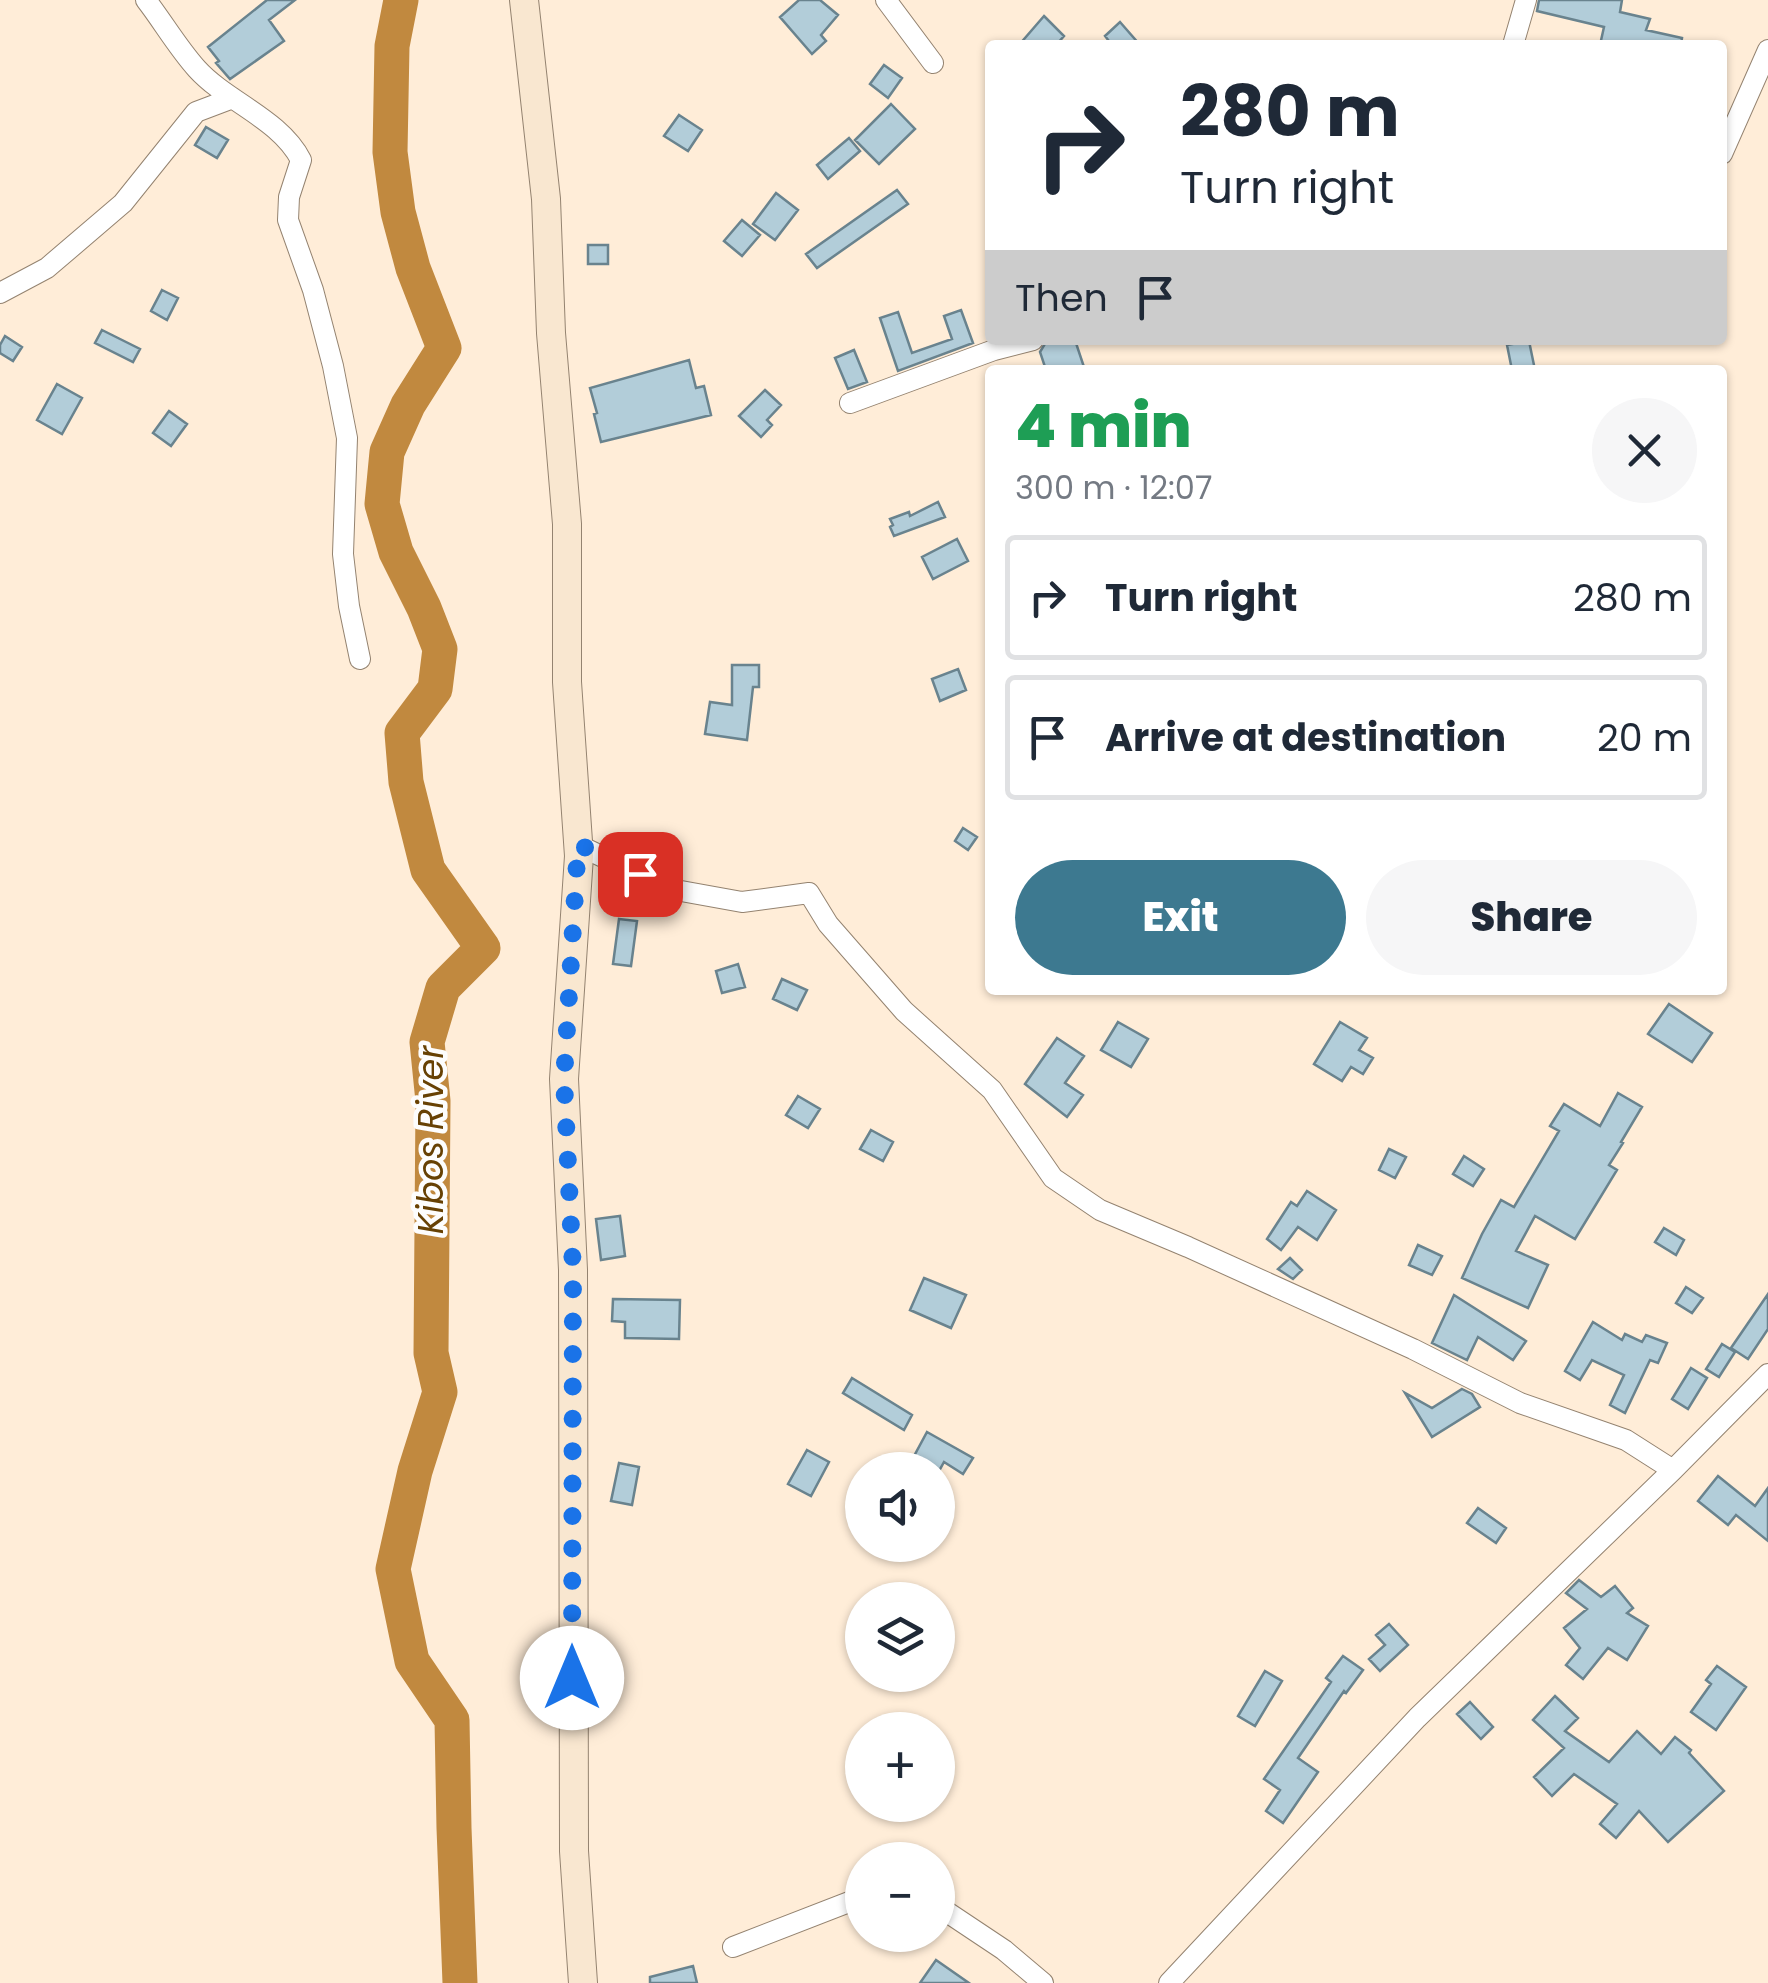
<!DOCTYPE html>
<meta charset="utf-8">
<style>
:root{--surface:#fff;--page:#f6f6f7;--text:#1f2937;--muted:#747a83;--line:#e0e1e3;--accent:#3d7990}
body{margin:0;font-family:Poppins,sans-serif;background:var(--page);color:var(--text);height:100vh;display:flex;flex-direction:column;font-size:38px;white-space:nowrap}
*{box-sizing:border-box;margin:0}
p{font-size:32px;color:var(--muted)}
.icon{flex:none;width:55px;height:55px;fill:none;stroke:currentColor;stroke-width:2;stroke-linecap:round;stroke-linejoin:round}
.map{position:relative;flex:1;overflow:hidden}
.panel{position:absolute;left:985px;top:365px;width:742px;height:630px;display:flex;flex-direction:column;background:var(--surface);border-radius:10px;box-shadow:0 2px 8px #0004}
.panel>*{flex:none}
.banner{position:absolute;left:985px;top:40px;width:742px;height:305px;border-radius:10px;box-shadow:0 2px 8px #0004;background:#fff;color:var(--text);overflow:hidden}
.buttons{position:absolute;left:845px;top:1452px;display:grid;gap:20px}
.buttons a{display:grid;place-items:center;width:110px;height:110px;border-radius:50%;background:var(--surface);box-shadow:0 2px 8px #0004;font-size:50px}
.pin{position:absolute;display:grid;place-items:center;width:85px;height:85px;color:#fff;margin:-42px;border-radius:20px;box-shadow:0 5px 15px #0006}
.me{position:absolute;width:110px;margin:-55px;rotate:0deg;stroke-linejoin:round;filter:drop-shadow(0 0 8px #0008)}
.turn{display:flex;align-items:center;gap:35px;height:210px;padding:0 30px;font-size:45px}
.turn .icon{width:130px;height:130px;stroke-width:2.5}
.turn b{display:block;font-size:70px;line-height:85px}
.then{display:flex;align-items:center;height:95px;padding:0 30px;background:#0003;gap:20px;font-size:38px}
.round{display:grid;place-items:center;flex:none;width:105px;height:105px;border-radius:52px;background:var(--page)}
.overview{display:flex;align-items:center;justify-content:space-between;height:170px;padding:0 30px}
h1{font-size:60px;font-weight:800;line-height:75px;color:#1e9e55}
.primary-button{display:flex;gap:20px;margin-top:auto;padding:20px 30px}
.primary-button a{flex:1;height:115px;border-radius:60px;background:var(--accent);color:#fff;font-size:40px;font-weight:800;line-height:115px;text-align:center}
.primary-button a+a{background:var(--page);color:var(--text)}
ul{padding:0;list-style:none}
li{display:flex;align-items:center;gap:30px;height:125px;margin:0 20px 15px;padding:0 10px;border:5px solid var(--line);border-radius:10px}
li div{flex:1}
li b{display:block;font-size:38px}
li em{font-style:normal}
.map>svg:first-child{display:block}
</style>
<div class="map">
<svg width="1768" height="1983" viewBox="0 0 1768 1983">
<rect width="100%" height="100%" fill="#ffedd8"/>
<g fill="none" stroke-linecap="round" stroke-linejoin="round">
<path stroke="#c1893f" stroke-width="35" d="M401 0 392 46 390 152 398 212 413 268 444 348 408 405 387 452 382 504 396 552 424 608 440 649 435 689 402 733 406 782 428 870 483 948 443 988 427 1042 433 1101 431 1353 440 1392 415 1471 393 1569 412 1661 452 1720 454 1828 460 1983"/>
</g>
<path fill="#b2cdd9" stroke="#69838e" stroke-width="2.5" d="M267 0H295L269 20 284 41 230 79 216 63 219 61 208 47Z
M799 0H820L838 15 821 35 826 41 812 54 780 17Z
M1539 0H1622L1620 12 1650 19 1646 30 1682 38 1681 45H1600L1604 27 1537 11Z
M1044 16 1064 36 1056 45H1019Z
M1120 22 1140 45H1112L1105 36Z
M884 65 902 78 888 98 870 84Z
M891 104 915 129 879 164 855 140Z
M679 115 702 130 688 151 664 136Z
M206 127 228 140 217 158 195 145Z
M849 138 860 151 828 179 817 165Z
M897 190 908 204 817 268 806 254Z
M776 193 798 210 775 240 753 224Z
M742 220 760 235 742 256 724 241Z
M588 245H608V264H588Z
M162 290 178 298 167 320 151 311Z
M961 310 973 343 898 371 880 318 898 312 912 353 952 339 944 316Z
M102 330 140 349 133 362 95 343Z
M5 336 22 347 13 361 0 353V345Z
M1053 340H1075L1085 370H1046L1040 352 1046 342Z
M1529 341 1535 370H1512L1507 345Z
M854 350 867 382 848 389 835 358Z
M689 360 696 388 704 386 711 415 601 442 594 414 597 413 590 388Z
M57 384 82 398 62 434 37 420Z
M765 390 781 405 767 420 772 425 761 437 739 416Z
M169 411 187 424 171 446 153 433Z
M938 502 945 517 894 536 890 527 893 525 890 519 909 512 910 516Z
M957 539 968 561 933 579 922 557Z
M732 665H759V687H753L747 740 705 734 710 702 732 705Z
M958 669 966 690 940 701 932 679Z
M963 828 977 837 968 850 955 841Z
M619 919 637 921 631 966 613 964Z
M738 964 745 987 722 993 716 971Z
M782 979 807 990 797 1010 773 999Z
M1669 1004 1712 1033 1692 1062 1648 1034Z
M1118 1022 1148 1039 1131 1067 1101 1050Z
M1340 1022 1367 1038 1359 1050 1373 1058 1363 1074 1351 1067 1342 1081 1314 1064Z
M1057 1038 1084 1056 1065 1083 1083 1095 1067 1117 1025 1084Z
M1618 1093 1642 1107 1621 1142 1623 1143 1609 1165 1617 1170 1575 1239 1535 1216 1516 1251 1548 1265 1528 1308 1462 1278 1482 1234 1501 1200 1514 1207 1559 1131 1550 1126 1564 1104 1600 1126Z
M798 1096 820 1109 808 1128 786 1115Z
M871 1130 893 1142 883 1161 860 1149Z
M1389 1149 1406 1157 1395 1178 1379 1170Z
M1464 1156 1484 1169 1473 1186 1453 1174Z
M1307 1191 1336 1210 1317 1240 1298 1227 1281 1250 1267 1239 1291 1202 1297 1206Z
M620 1216 625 1256 601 1260 596 1219Z
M1664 1228 1684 1240 1676 1255 1655 1242Z
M1418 1245 1442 1256 1432 1275 1409 1265Z
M1290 1258 1302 1270 1293 1279 1278 1269Z
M924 1278 966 1295 951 1328 910 1310Z
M1686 1287 1703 1298 1692 1313 1676 1303Z
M1768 1294V1329L1748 1359 1731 1348Z
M1454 1295 1526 1341 1513 1360 1478 1337 1467 1360 1432 1343Z
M613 1299 680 1300 679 1339 625 1338V1322L612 1321Z
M1593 1322 1622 1340 1625 1334 1642 1342 1646 1335 1667 1343 1658 1363 1650 1360 1625 1413 1610 1405 1624 1375 1592 1360 1580 1380 1565 1371Z
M1722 1344 1735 1352 1719 1377 1706 1369Z
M1691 1368 1707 1378 1688 1409 1672 1399Z
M852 1378 912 1415 904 1430 843 1393Z
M1462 1389 1472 1394 1480 1407 1432 1437 1405 1393 1432 1408Z
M927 1432 973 1458 963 1474 944 1462 939 1471 913 1458Z
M807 1450 829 1462 811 1496 788 1484Z
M619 1463 639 1467 632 1505 611 1501Z
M1718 1476 1755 1506 1768 1488V1541L1736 1515 1728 1525 1698 1501Z
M1478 1508 1506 1528 1496 1543 1467 1523Z
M1579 1580 1601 1597 1615 1586 1633 1608 1627 1613 1648 1626 1627 1660 1608 1648 1583 1679 1566 1665 1580 1648 1564 1628 1587 1609 1566 1593Z
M1389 1624 1408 1645 1380 1671 1369 1659 1385 1645 1376 1635Z
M1343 1656 1363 1670 1346 1693 1344 1691 1298 1758 1318 1772 1283 1823 1266 1811 1280 1790 1264 1779 1331 1682 1326 1678Z
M1717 1666 1746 1687 1716 1730 1691 1712 1711 1684 1706 1680Z
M1265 1671 1282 1681 1255 1726 1238 1716Z
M1555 1696 1578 1718 1565 1731 1609 1762 1637 1731 1661 1754 1675 1737 1691 1750 1689 1753 1724 1791 1668 1842 1639 1811 1616 1838 1600 1824 1617 1804 1574 1774 1552 1796 1534 1777 1564 1748 1533 1720Z
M1470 1702 1493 1727 1481 1739 1457 1714Z
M936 1960 969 1983H920Z
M693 1966 697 1983H650V1977Z"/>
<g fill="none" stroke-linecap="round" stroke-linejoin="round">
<defs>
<path id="street" d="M146 0C163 22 178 48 197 69 227 102 280 119 301 160L289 197 288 220 313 290 333 366 347 438 343 554 349 606 360 659
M886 0 933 63
M1513 45 1526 0
M1722 154 1768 50
M0 293 47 268 123 203 196 112 233 98
M850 403 994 350 1033 340
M578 845 670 889 742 902 809 893 828 924 904 1011 992 1090 1053 1178 1100 1210 1188 1247 1413 1349 1520 1403 1626 1440 1673 1470
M938 1906 1004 1950 1043 1983
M733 1947 862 1897
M1169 1983 1417 1718 1673 1470 1768 1374"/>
<path id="secondary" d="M524 0 546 199 551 333 567 524V682L579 856 564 1079 573 1270 574 1851 583 1983"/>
</defs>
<use href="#street" stroke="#948370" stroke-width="22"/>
<use href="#secondary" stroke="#948370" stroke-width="30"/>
<use href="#street" stroke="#fff" stroke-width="20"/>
<use href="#secondary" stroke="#f9e7d0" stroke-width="28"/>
</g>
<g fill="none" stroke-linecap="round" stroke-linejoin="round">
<path stroke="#1a73e8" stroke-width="18" stroke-dasharray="0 32.4" d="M572 1678 573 1270 564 1079 578 844 640 874"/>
</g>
<g text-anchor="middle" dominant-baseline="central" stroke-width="9" stroke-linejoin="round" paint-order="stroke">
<g font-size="35" font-style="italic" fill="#674104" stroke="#fdfdfd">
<text transform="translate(430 1140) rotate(-90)">Kibos River</text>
</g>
</g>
</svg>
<div class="buttons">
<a><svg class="icon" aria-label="sound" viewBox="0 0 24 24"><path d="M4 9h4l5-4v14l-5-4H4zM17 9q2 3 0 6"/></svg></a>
<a><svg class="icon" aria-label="layers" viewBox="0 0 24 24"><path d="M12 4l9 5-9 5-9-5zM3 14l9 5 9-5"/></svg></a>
<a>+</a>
<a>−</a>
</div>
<div class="pin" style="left:640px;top:874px;background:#d93025"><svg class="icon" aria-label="arrive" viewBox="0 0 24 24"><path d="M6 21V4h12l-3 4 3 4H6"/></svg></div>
<svg class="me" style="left:572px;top:1678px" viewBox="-20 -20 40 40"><circle r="19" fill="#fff"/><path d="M0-13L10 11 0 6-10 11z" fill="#1a73e8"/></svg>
<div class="banner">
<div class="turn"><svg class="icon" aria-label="right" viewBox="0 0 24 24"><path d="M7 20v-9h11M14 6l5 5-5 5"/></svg><div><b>280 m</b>Turn right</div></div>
<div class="then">Then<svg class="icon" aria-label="arrive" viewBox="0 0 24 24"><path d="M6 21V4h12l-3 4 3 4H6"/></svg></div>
</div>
<section class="panel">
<div class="overview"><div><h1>4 min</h1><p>300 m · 12:07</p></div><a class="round"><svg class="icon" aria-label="close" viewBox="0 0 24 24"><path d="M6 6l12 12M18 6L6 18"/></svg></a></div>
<ul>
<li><svg class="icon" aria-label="right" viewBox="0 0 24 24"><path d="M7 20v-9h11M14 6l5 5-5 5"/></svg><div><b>Turn right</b></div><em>280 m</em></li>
<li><svg class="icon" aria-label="arrive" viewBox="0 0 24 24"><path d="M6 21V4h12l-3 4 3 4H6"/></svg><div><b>Arrive at destination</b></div><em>20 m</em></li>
</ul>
<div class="primary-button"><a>Exit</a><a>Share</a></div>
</section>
</div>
